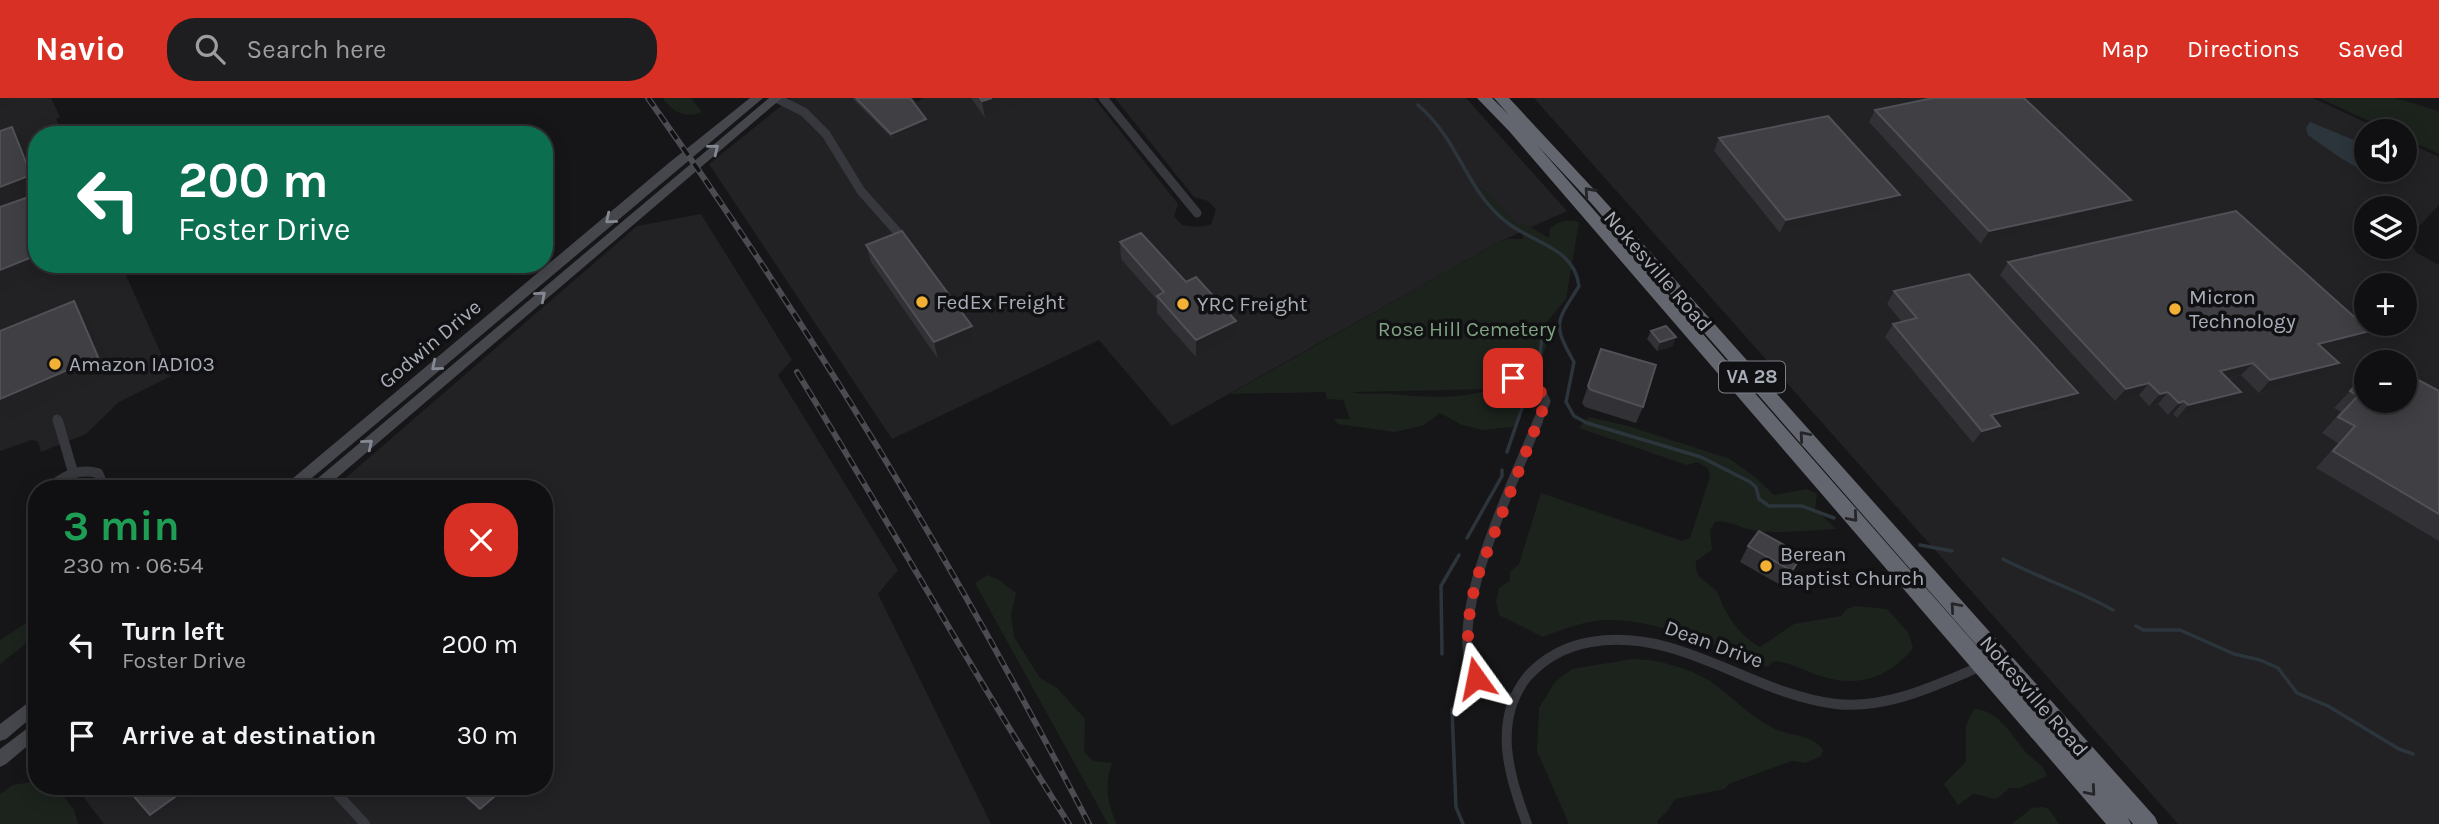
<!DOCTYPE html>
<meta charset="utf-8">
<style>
:root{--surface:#101012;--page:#1e1e20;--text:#f1f3f6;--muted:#9c9d9f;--line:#303032;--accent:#d93025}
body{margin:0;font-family:Karla,sans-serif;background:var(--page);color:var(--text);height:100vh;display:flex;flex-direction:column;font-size:26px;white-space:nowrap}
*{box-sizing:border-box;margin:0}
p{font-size:23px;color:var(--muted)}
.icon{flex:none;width:38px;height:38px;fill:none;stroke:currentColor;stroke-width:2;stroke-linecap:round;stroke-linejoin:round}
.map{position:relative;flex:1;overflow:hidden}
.panel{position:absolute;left:28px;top:382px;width:525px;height:315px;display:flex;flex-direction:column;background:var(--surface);border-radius:28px;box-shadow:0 4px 18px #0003,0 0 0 2px var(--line)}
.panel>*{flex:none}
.guide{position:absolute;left:28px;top:28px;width:525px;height:147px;border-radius:28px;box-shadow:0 4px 18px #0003,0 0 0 2px var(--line);background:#0b6e4f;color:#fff;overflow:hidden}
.controls{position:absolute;left:2354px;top:21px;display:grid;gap:14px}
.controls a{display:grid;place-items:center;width:63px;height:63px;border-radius:50%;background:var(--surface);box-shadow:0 4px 18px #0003,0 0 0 2px var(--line);font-size:35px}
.pin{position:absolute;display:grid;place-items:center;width:60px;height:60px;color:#fff;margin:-30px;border-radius:14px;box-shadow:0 4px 10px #0006}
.me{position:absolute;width:77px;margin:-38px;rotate:348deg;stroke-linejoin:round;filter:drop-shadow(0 0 5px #0008)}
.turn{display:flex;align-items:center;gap:24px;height:147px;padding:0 35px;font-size:32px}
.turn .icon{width:91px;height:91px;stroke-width:2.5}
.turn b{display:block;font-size:49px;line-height:60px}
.round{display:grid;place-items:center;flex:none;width:74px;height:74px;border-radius:28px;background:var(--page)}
.headline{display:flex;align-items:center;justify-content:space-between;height:119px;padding:0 35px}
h1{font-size:42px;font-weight:700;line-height:52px;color:#1e9e55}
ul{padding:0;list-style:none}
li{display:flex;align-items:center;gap:21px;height:91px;padding:0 35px}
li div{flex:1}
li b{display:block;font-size:26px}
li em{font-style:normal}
header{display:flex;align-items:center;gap:42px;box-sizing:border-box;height:98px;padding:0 35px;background:var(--accent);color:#fff}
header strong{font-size:33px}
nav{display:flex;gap:38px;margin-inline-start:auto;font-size:24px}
.search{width:490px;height:63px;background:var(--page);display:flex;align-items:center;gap:18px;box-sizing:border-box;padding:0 24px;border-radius:28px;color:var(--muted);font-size:26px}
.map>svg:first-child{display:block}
</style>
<header>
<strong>Navio</strong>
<div class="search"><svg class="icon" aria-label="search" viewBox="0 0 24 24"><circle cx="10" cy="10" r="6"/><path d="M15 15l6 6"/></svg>Search here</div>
<nav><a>Map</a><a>Directions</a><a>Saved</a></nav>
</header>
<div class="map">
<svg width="2439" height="726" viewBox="0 0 2439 726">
<rect width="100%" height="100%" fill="#161618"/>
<path fill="#222225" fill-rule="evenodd" d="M0 0H51L60 19 56 21 63 37H37V166H121L171 278 119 304 86 336 41 354 38 344 32 342 0 353Z
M791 0H913L917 4 923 0H1094L1178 106 1174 118 1182 127 1196 129 1211 127 1216 111 1208 103 1194 99 1115 0H1466L1567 113 1499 144 1172 328 1099 242 892 341 709 66Z
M1534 0H2313L2384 33H2366V72H2404L2405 43 2439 59V107L2410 138 2409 144 2417 155 2439 167V726H2178ZM2366 110H2404V149H2366ZM2366 187H2404V226H2366ZM2366 264H2404V303H2366Z
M701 116 792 262 778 277 898 472 878 496 991 726H104L75 688H544V390H334L637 128Z"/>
<path fill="#1c231d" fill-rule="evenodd" d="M663 0H691L702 14C687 21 671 14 663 0Z
M2319 0H2395L2439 13V56L2405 40 2404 33H2391Z
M1476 88 1485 92 1517 126 1529 128 1549 140 1550 130C1561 123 1566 121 1579 124L1566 201 1547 224 1546 248 1537 276 1534 280 1521 274 1520 263 1526 253 1524 250 1509 286 1518 289C1524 304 1519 315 1513 329L1483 332 1462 327 1440 315 1424 327 1395 334 1338 326 1334 321H1350L1343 302 1327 301 1325 294 1230 296 1499 144 1508 141H1523V133L1488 111ZM1491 291C1462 302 1422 299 1391 296 1377 294 1366 298 1352 294Z
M1589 319 1628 328 1730 361 1755 379 1774 397 1807 391 1817 396 1815 411 1836 431C1812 432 1769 437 1747 431 1735 427 1727 422 1715 424L1710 432 1712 452 1696 463C1694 482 1706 481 1716 493 1719 496 1721 503 1723 508 1731 524 1744 541 1760 549L1794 526 1841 518 1847 511 1855 508 1887 511 1908 534 1913 550C1889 580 1857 590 1821 578 1805 573 1790 564 1774 563L1767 569C1717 550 1661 521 1606 522 1584 523 1563 531 1543 539L1499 517 1496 504 1499 490 1510 483V474L1519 466 1541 395 1682 443 1690 440 1710 379 1708 370 1697 364 1687 367 1579 330Z
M988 477 999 482 1016 495 1011 517 1014 539 1040 580 1057 590 1085 621 1084 654 1093 663 1112 665C1104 686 1107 706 1117 726H1108L975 485Z
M35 519 37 537 0 566V542Z
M1632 561C1658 561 1688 570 1710 583 1732 598 1750 619 1775 631 1791 639 1812 636 1823 652L1821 658 1805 665 1792 663 1731 685 1724 691 1675 701 1669 711 1657 723 1658 726H1569L1537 653 1539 610 1555 584 1572 571Z
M1977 611C2000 615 2011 636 2024 652 2032 662 2044 666 2047 678L2020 690H2009C1992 708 1994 698 1973 696L1958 707 1944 686 1966 664V628L1973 612Z
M37 683V688L58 691 74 712 78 726H0V696L13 687Z
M2042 709 2049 711 2059 726H2012L2032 710Z"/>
<path fill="#2c353c" d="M2310 24 2366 47V72H2393V74C2388 78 2384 80 2377 78 2356 72 2326 50 2308 37L2306 30Z"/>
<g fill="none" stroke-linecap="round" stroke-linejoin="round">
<path stroke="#2c353c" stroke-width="3.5" d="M1418 7C1461 44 1465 93 1509 126 1536 146 1574 150 1579 188 1556 225 1552 225 1574 264L1566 304 1574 318 1587 325 1701 359 1750 384 1756 389 1759 401 1769 408H1802L1834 420
M1537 280 1542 240 1558 228
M1507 354 1526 298
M1467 440 1502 378V372
M1920 447 1952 453
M2003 461C2039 480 2078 492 2113 512
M2136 528 2143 532H2180L2234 556 2260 562 2278 570 2297 595 2328 608 2399 651 2413 656
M1442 556 1441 488 1459 457
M1452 611 1456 709 1463 726"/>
<path stroke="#37383d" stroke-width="9" d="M776 0 804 14 826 36 861 93 901 138
M1103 0 1197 115
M1512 280 1541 294 1546 303 1537 325
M57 321 58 325"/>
<path stroke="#37383d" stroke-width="10" d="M58 323 73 374
M50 390C64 377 79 370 98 375L102 384 100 390
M1514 602C1500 596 1482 590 1474 576 1445 520 1516 379 1538 323
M330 688 365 726
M1527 726C1509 679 1492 623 1527 579 1544 560 1567 548 1591 544 1680 529 1751 596 1836 606 1887 612 1938 586 1984 567"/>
<path fill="#45474d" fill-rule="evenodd" d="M750 0H763L300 390H284L286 386 670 64Z
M769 0H782L325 390H309L311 386Z
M37 598V615L6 641 0 643V626Z
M37 623V640L6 666 0 669V651Z"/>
<path fill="#63666e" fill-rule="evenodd" d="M1477 0H1492L1509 17 1494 0H1509L1601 99 2155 719 2158 726H2133L2128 720 2131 726H2106L1509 33ZM1536 46 1591 105 2034 613Z"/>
<defs>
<path id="rail" d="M648 0C813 232 958 473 1089 726
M797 274C889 424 974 578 1069 726"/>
</defs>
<use href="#rail" stroke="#4a4c52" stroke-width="6"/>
<use href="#rail" stroke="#111113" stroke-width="3.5" stroke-dasharray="10" stroke-linecap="butt"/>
</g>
<path fill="#323236" d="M852 0H910L927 26 892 40Z
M971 0H1045L985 20Z
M1875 12 2122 114 1981 146 1869 24Z
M1719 40 1893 110 1780 135 1714 53Z
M1120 144 1236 240 1196 259 1157 215V202L1121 161Z
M866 147 972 228 975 244 938 261 871 164Z
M2008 164 2357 246 2326 253V278L2259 295 2241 277 2228 281 2229 306 2177 320 2173 316 2168 317 2158 306 2149 308 2139 297 2115 303 2000 177Z
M1894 193 2078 295 2069 308 1998 326 1991 340 1973 345 1885 239 1893 226 1902 224 1887 206Z
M1651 233 1673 248 1657 253 1647 241Z
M1601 251 1643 309 1636 325 1585 309 1582 305Z
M2366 276V303L2439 293V443L2316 370 2338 345 2322 335 2341 314 2334 310Z
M1748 448 1802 457 1782 488 1740 464Z"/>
<path fill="#212124" d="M0 0H7L10 6 0 10Z
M992 0H1045L985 20 982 3Z
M926 21 927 26 892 40 891 36Z
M12 29 27 46 37 70V98L0 112V89Z
M1900 97 1893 110 1780 135 1786 122Z
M2131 102 2122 114 1981 146 1989 133Z
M37 157V166H73L0 195V172Z
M74 203 90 219 114 275 0 325V301Z
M1236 223V240L1196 259V242Z
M972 228 975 244 938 261 934 244Z
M2370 233 2357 246 2306 258 2318 246Z
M1676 239 1673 248 1657 253 1660 244Z
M2253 265 2241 277 2209 285 2220 273Z
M2339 265 2326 278 2259 295 2270 282Z
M2149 285 2139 297 2115 303 2126 291Z
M2168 294 2158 306 2149 308 2160 296Z
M2241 294 2229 306 2177 320 2188 307Z
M2078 295 2069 308 1982 330 1991 317Z
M2184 303 2173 316 2168 317 2179 305Z
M2000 328 1991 340 1973 345 1982 333Z
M190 688H208L160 723 150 717Z
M502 692 505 695 484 714 480 711Z"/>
<path fill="#3f3f44" stroke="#4f5156" stroke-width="2" d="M856 0H910L926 21 891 36Z
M980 0H992L982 3Z
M1933 0H2024L2131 102 1989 133 1875 12Z
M1828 18 1900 97 1786 122 1719 40Z
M12 29 31 77 0 89V33Z
M37 96V157L0 172V109Z
M2236 113 2370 233 2318 246 2339 265 2270 282 2253 265 2220 273 2241 294 2188 307 2184 303 2179 305 2168 294 2160 296 2149 285 2126 291 2008 164Z
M902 133 972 228 934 244 866 147Z
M1141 135 1186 184 1196 179 1236 223 1196 242 1157 198 1164 194 1120 144Z
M1969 176 2078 295 1991 317 2000 328 1982 333 1893 226 1917 220 1894 193Z
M74 203 98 259 0 301V233Z
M1666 228 1676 239 1660 244 1651 233Z
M1601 251 1656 267 1643 309 1591 292 1588 288Z
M2366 276V303H2404V277H2409L2439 293V416L2333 353 2355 328 2338 319 2358 298 2350 293Z
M1759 433 1802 457 1792 473 1748 448Z
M138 688H190L150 717 130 694Z
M462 688H497L502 692 480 711 458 691Z"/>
<defs><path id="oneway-chevron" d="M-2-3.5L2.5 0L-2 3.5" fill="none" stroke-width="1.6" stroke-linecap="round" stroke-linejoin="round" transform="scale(1.75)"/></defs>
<g stroke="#858993">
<use href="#oneway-chevron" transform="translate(714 51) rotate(-39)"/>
<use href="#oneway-chevron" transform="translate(610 121) rotate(140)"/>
<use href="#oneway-chevron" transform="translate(541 198) rotate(-41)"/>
<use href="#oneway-chevron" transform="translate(436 268) rotate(140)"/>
<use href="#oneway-chevron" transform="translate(368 346) rotate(-40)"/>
</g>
<g stroke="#26262a">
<use href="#oneway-chevron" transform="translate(1589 94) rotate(-132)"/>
<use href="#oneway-chevron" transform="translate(1804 338) rotate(-131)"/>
<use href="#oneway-chevron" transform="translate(1853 419) rotate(49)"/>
<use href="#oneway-chevron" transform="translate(1955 509) rotate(-131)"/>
<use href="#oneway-chevron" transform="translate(2091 693) rotate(49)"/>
</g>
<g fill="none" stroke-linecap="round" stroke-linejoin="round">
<path stroke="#d93025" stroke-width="12" stroke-dasharray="0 21.6" d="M1476 580C1462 550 1469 508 1478 477L1546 303 1541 294 1513 280"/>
</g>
<g fill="#f2b134" stroke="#111113" stroke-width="2.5">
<circle cx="922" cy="204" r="7"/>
<circle cx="1183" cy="206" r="7"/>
<circle cx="2175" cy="211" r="7"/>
<circle cx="55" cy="266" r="7"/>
<circle cx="1766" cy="468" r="7"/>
</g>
<g text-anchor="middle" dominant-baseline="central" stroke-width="7" stroke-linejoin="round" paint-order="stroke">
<rect fill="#111113" stroke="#7b7e86" stroke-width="2" x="1719" y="263.5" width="66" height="31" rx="5"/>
<g font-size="19" font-weight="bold" fill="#a8adb8">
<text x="1752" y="279">VA 28</text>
</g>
<g font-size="21" fill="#a8adb8" stroke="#111113">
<text transform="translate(1658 173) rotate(49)">Nokesville Road</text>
<text transform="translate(430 246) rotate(-40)">Godwin Drive</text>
<text transform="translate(1714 546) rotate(20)">Dean Drive</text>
<text transform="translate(2034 598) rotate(49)">Nokesville Road</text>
</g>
<g font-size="21" fill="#a8adb8" stroke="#111113" text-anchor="start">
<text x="2189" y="199">Micron<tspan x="2189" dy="24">Technology</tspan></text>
<text x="936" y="204">FedEx Freight</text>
<text x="1197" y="206">YRC Freight</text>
<text x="69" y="266">Amazon IAD103</text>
<text x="1780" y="456">Berean<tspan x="1780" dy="24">Baptist Church</tspan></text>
</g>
<g font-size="21" fill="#7fa381" stroke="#111113">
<text x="1467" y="231">Rose Hill Cemetery</text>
</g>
</g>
</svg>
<div class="controls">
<a><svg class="icon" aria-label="sound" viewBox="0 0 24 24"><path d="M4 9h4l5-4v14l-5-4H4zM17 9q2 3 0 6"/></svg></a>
<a><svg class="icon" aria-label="layers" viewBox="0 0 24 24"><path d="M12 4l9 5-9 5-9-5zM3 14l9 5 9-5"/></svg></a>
<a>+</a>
<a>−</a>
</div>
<div class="pin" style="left:1513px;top:280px;background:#d93025"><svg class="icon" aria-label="arrive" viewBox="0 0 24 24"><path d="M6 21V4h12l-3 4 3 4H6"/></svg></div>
<svg class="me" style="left:1476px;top:580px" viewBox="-20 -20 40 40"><path d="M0-17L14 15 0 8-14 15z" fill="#d93025" stroke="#fff" stroke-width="4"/></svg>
<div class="guide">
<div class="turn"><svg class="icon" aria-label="left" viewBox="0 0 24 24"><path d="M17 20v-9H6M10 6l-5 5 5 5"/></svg><div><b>200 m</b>Foster Drive</div></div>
</div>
<section class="panel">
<div class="headline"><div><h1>3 min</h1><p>230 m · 06:54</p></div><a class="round" style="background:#d93025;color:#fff"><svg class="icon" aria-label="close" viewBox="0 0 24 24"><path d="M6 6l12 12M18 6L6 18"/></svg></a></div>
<ul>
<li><svg class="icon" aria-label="left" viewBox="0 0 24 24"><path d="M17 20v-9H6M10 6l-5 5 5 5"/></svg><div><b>Turn left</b><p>Foster Drive</p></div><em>200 m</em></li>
<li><svg class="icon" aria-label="arrive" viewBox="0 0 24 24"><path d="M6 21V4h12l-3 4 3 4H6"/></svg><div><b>Arrive at destination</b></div><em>30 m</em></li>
</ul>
</section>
</div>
